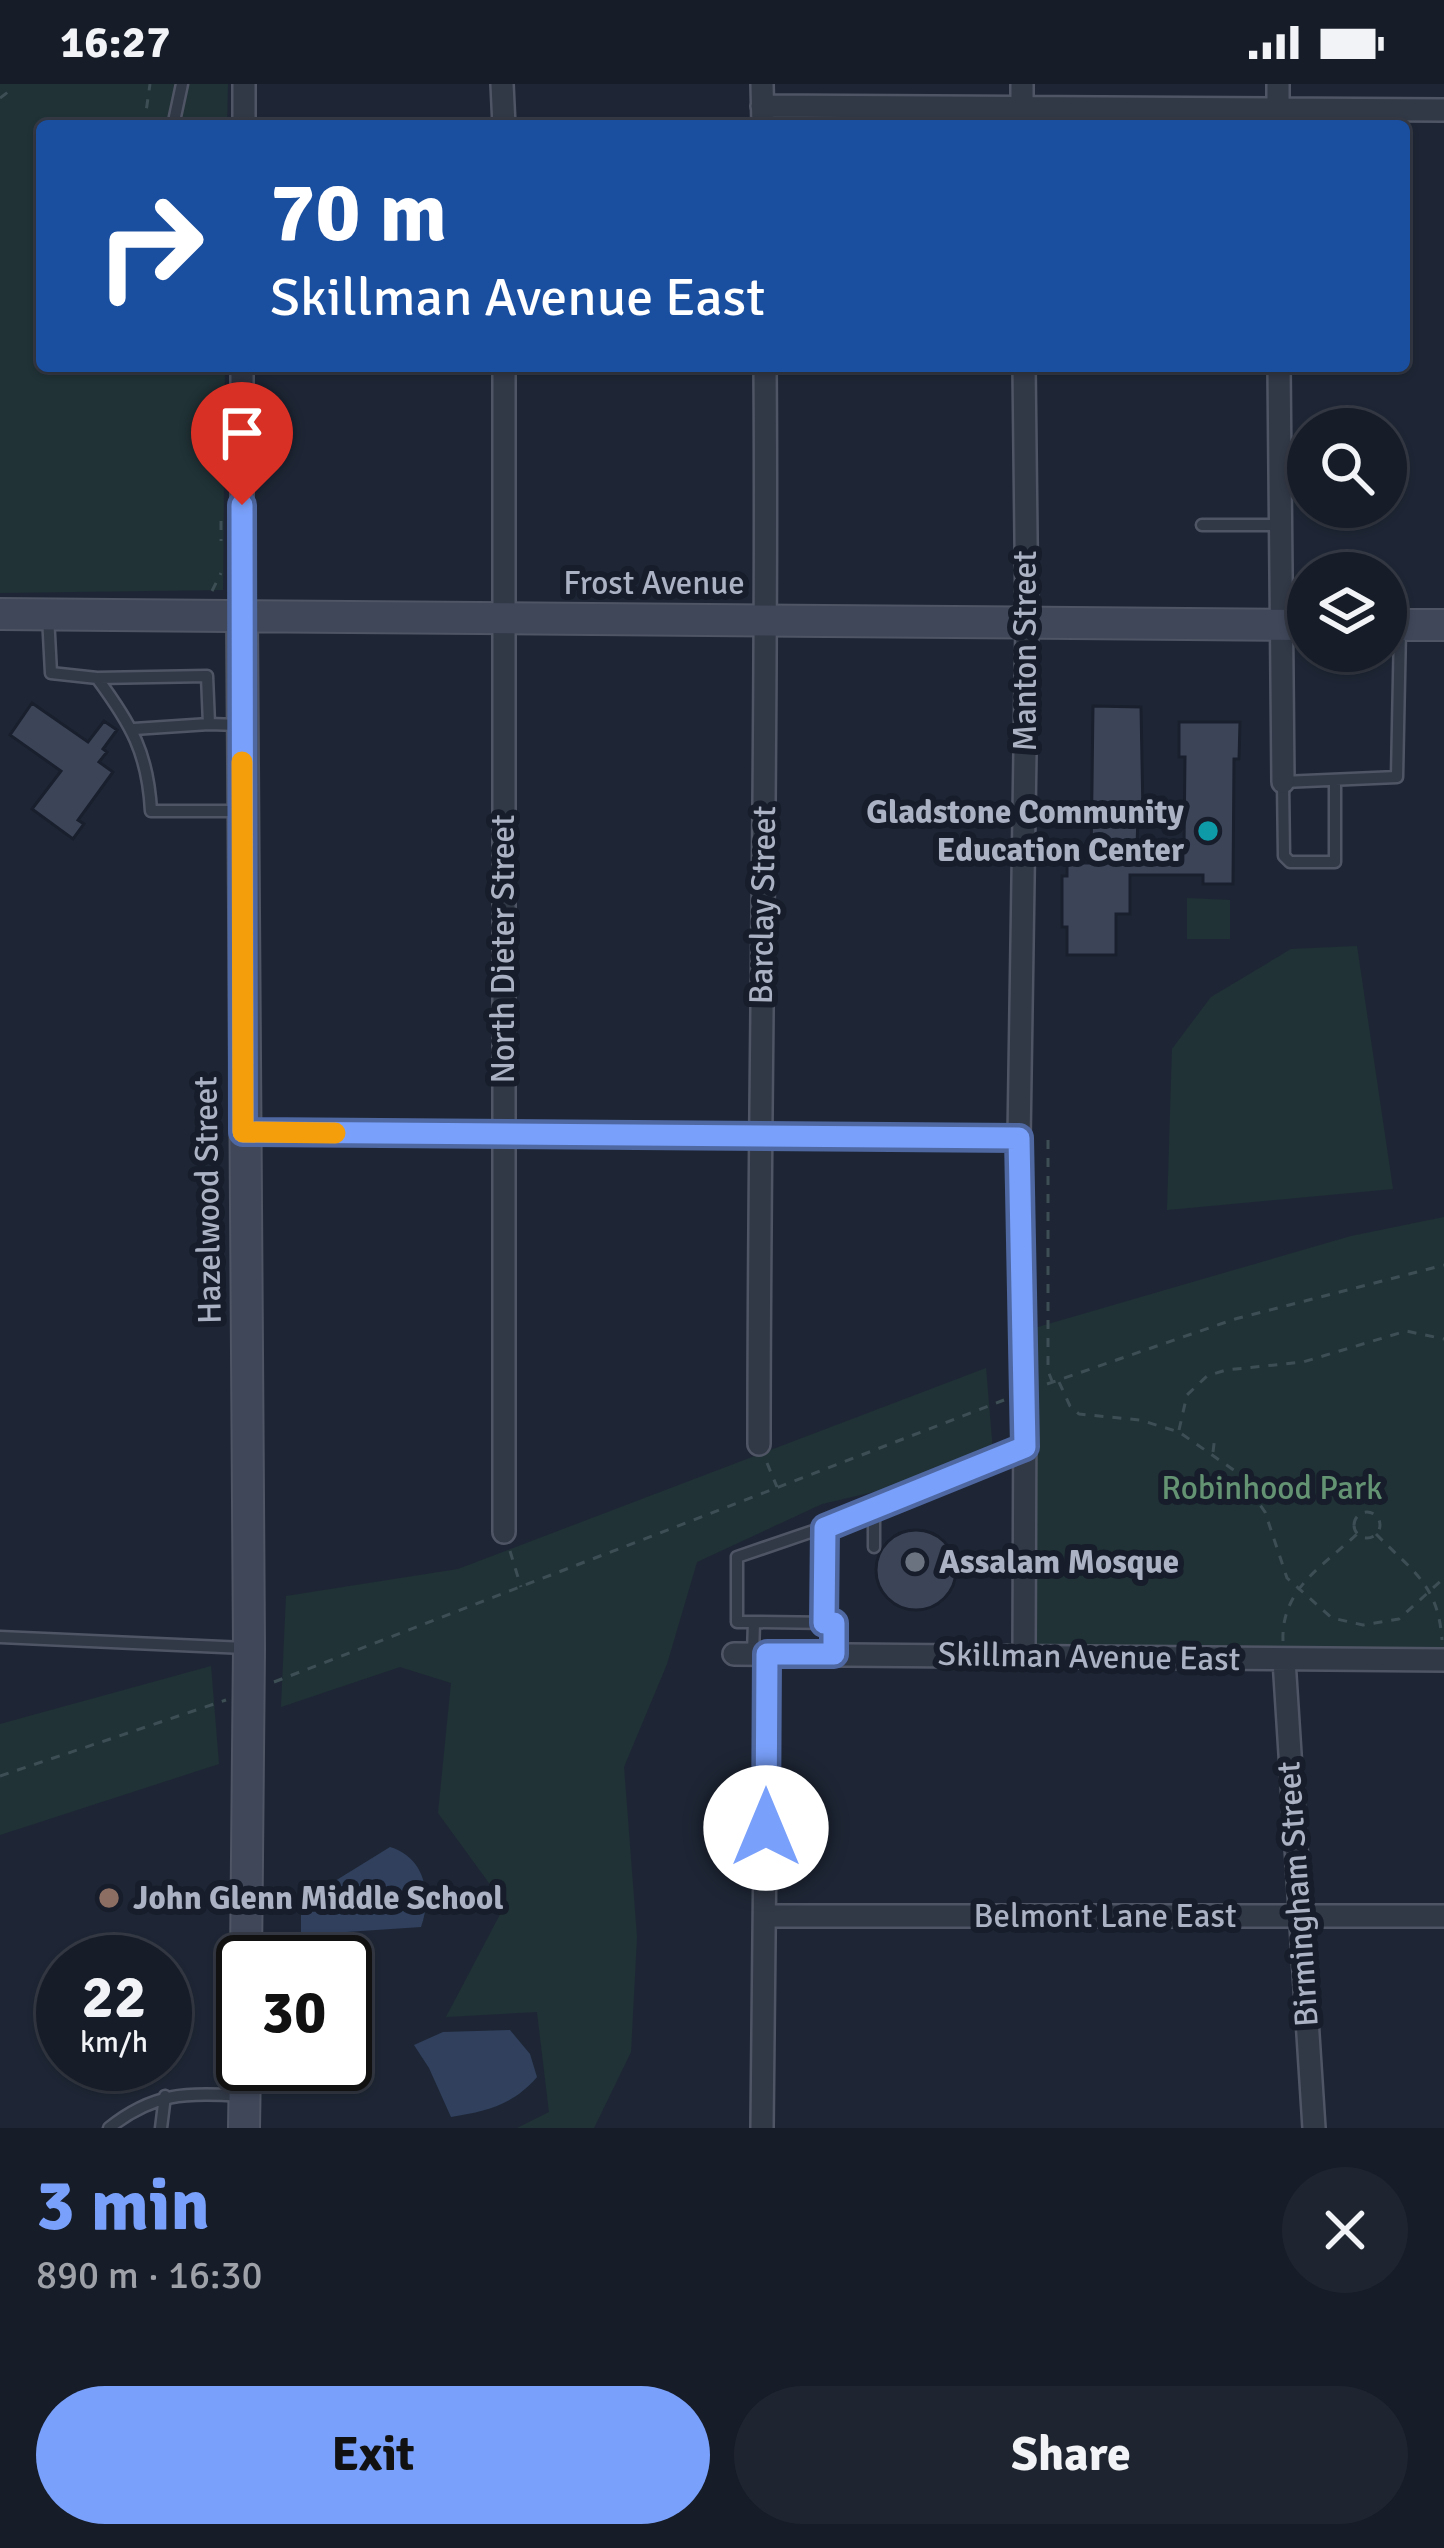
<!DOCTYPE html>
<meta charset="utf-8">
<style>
:root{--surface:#161c28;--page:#1f2530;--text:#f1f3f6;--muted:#9ea1a8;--line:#353a45;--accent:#79a0fa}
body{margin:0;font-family:Signika,sans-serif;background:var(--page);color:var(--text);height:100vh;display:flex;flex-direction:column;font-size:45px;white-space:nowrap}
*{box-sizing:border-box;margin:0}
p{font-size:39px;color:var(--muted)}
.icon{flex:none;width:66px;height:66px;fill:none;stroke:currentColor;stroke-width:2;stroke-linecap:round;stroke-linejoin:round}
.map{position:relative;height:2044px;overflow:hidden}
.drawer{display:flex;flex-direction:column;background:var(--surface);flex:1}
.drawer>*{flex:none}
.top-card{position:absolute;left:36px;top:36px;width:1374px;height:252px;border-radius:12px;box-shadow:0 3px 9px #0004,0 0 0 3px var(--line);background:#1a4fa0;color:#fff;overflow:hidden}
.tools{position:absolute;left:1287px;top:324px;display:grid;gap:24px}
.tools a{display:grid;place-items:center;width:120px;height:120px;border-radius:50%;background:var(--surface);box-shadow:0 3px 9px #0004,0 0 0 3px var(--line);font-size:60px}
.speed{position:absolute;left:36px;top:1851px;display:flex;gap:24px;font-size:60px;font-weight:700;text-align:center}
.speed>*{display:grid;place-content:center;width:156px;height:156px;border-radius:50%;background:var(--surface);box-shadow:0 3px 9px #0004,0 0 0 3px var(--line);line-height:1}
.speed small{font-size:30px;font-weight:400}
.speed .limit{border:6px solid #111;border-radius:18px;background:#fff;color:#111}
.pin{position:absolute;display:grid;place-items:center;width:102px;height:102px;color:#fff;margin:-123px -51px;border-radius:50% 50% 50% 0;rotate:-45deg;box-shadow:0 0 12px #0007}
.pin .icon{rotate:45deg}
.me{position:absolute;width:132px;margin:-66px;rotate:0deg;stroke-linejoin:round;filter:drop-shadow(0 0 9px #0008)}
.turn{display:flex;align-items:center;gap:42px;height:252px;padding:0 36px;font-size:54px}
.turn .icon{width:156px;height:156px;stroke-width:2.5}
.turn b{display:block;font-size:84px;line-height:102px}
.round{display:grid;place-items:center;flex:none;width:126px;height:126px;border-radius:63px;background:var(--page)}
.overview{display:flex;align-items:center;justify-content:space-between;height:204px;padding:0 36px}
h1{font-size:72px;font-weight:700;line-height:90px;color:var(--accent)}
.cta{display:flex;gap:24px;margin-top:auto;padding:24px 36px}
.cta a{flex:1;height:138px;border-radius:72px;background:var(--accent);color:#111;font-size:48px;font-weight:700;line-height:138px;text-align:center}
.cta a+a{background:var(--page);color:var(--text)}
.status{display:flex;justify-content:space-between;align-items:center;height:84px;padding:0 60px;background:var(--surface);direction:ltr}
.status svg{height:33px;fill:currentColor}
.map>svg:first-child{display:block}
</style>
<div class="status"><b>16:27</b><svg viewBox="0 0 49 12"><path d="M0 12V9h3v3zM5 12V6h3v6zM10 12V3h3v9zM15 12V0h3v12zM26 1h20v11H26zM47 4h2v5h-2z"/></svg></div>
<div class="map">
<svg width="1444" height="2044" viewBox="0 0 1444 2044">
<rect width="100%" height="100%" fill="#1e2635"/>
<path fill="#203236" d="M0 0H228L227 42H42V282H225L223 506 0 509Z
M1187 814 1230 816V855H1187Z
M1357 862 1393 1105 1167 1126 1172 965 1211 913 1291 865Z
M1444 1133V1575L1024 1573V1247L1351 1152Z
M986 1284 994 1380 822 1420 697 1478 667 1580 624 1683 637 1853 631 1968 594 2044H517L549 2028 537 1928 446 1933 505 1821 438 1729 451 1599 400 1583 281 1623 286 1512 458 1485Z
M211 1582 219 1680 0 1751V1640Z"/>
<path fill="#30405d" d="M390 1763C426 1774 432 1812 421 1843L301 1851V1818Z
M510 1946 530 1970 537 1993C513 2021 487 2027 451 2033L429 1984 414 1961 443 1948Z"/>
<path fill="#3c4558" stroke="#191f2c" stroke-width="3" d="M32 619 88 658 104 637 117 646 103 665 107 668 99 678 113 688 78 736 84 740 73 755 32 725 61 687 10 651Z
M1093 622 1141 623 1143 731H1138L1137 763 1184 764 1185 673H1179V638H1240L1239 675H1234L1233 800H1203V791H1130V830H1116V871H1067V843H1062V792H1067V779H1091Z
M876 1486a40 40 0 1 1 80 0a40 40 0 1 1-80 0Z"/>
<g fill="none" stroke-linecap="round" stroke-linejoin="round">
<defs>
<path id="lane" d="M173 42 182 0
M1202 441H1279
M48 532 51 589 97 594C131 640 148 669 151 727H239
M97 594 207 592 209 640 239 641
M134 645 209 640
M1335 697V778H1290L1284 772 1283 698 1397 693 1400 544
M825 1443 1025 1363
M874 1463V1423
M754 1538H737V1473L825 1443 824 1539
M0 1553 245 1564
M753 1570 754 1538 834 1539V1571
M109 2044C153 2009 186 2008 240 2012
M161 2044 165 2012"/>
<path id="street" d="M502 0 504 42
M762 0 763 42
M1022 0V42
M1278 0V42
M762 22 1444 26
M244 42V0
M242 282V532
M1024 282 1027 538 1019 1055 1025 1308 1024 1573
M1279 282 1283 698
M243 1048 1019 1055
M759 1360C759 1001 768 641 765 282
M504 1448V282
M734 1570 1444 1576
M1284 1576 1314 2044
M765 1832H1444
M762 2044 767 1570"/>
<path id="secondary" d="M0 530 1308 541
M242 532 249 1564 246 1878
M1386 541H1444
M244 2044 245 1980"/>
</defs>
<use href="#lane" stroke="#4f5564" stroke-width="15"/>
<use href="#street" stroke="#4f5564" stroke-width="26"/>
<use href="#secondary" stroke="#4f5564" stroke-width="34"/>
<path stroke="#3d4f54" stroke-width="3" stroke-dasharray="9 9" stroke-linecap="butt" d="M0 14 8 8V0
M144 42 150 0
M221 437V457
M212 507 221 489
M1048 1056V1287L1052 1297
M1059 1298 1070 1322 1079 1330 1140 1336 1179 1348 1238 1389 1265 1428 1287 1494 1332 1534 1363 1541 1399 1535 1444 1494
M1047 1300 1235 1235 1444 1181
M1179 1346 1187 1311 1207 1292 1226 1286 1303 1278 1406 1247 1444 1255
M1213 1368 1215 1352
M767 1379 777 1403
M1354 1441a13 13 0 1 1 26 0a13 13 0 1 1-26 0Z
M1376 1450C1413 1488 1438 1500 1442 1556
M510 1467 521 1503
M1283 1557C1281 1505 1322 1483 1357 1450
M274 1598 1004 1316
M0 1692 226 1616"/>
<use href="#lane" stroke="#313846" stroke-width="10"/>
<use href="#street" stroke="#313846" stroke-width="21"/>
<use href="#secondary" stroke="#3f4759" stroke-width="30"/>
</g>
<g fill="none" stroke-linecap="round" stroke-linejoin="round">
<defs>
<path id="route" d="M242 421 243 1048 1019 1054 1025 1363 825 1444 824 1539H834V1570H767L766 1744"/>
</defs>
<use href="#route" stroke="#4f68a2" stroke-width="30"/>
<use href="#route" stroke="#79a0fa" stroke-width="21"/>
<path stroke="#f59e0b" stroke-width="21" d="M242 678 243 1048 335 1049"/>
</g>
<circle fill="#0f9aa8" stroke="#171d2a" stroke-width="4.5" cx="1208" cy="747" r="12"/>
<circle fill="#6b7280" stroke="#171d2a" stroke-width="4.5" cx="915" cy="1478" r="12"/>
<circle fill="#8d6e63" stroke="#171d2a" stroke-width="4.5" cx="109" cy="1814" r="12"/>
<g text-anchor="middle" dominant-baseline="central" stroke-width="12" stroke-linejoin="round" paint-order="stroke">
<g font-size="33" fill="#abb2c3" stroke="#171d2a">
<text x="654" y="499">Frost Avenue</text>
<text transform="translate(1025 567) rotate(-90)">Manton Street</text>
<text transform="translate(763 821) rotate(-89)">Barclay Street</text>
<text transform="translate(503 865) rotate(-90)">North Dieter Street</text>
<text transform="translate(208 1116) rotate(-91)">Hazelwood Street</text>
<text transform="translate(1089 1573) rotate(1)">Skillman Avenue East</text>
<text transform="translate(1298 1810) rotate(-94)">Birmingham Street</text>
<text x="1105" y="1832">Belmont Lane East</text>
</g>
<g font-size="33" font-weight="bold" fill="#abb2c3" stroke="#171d2a" text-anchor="start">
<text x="1184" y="728" text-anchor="end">Gladstone Community<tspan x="1184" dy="38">Education Center</tspan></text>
<text x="939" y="1478">Assalam Mosque</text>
<text x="133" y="1814">John Glenn Middle School</text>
</g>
<g font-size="33" fill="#639372" stroke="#171d2a">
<text x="1272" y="1404">Robinhood Park</text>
</g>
</g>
</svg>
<div class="tools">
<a><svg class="icon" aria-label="search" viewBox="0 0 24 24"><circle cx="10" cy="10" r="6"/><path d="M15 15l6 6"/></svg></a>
<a><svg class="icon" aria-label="layers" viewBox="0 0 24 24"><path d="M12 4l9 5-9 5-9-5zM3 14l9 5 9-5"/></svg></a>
</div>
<div class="speed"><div>22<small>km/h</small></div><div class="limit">30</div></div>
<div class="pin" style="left:242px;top:421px;background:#d93025"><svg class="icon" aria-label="arrive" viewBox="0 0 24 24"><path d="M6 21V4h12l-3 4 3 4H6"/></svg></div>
<svg class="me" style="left:766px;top:1744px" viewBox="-20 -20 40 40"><circle r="19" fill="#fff"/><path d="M0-13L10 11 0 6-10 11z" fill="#79a0fa"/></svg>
<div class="top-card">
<div class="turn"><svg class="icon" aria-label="right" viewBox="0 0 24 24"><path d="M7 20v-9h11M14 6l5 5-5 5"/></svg><div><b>70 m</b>Skillman Avenue East</div></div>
</div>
</div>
<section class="drawer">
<div class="overview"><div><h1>3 min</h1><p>890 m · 16:30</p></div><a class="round"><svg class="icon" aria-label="close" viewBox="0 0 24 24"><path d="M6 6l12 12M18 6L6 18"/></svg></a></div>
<div class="cta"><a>Exit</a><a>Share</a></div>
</section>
